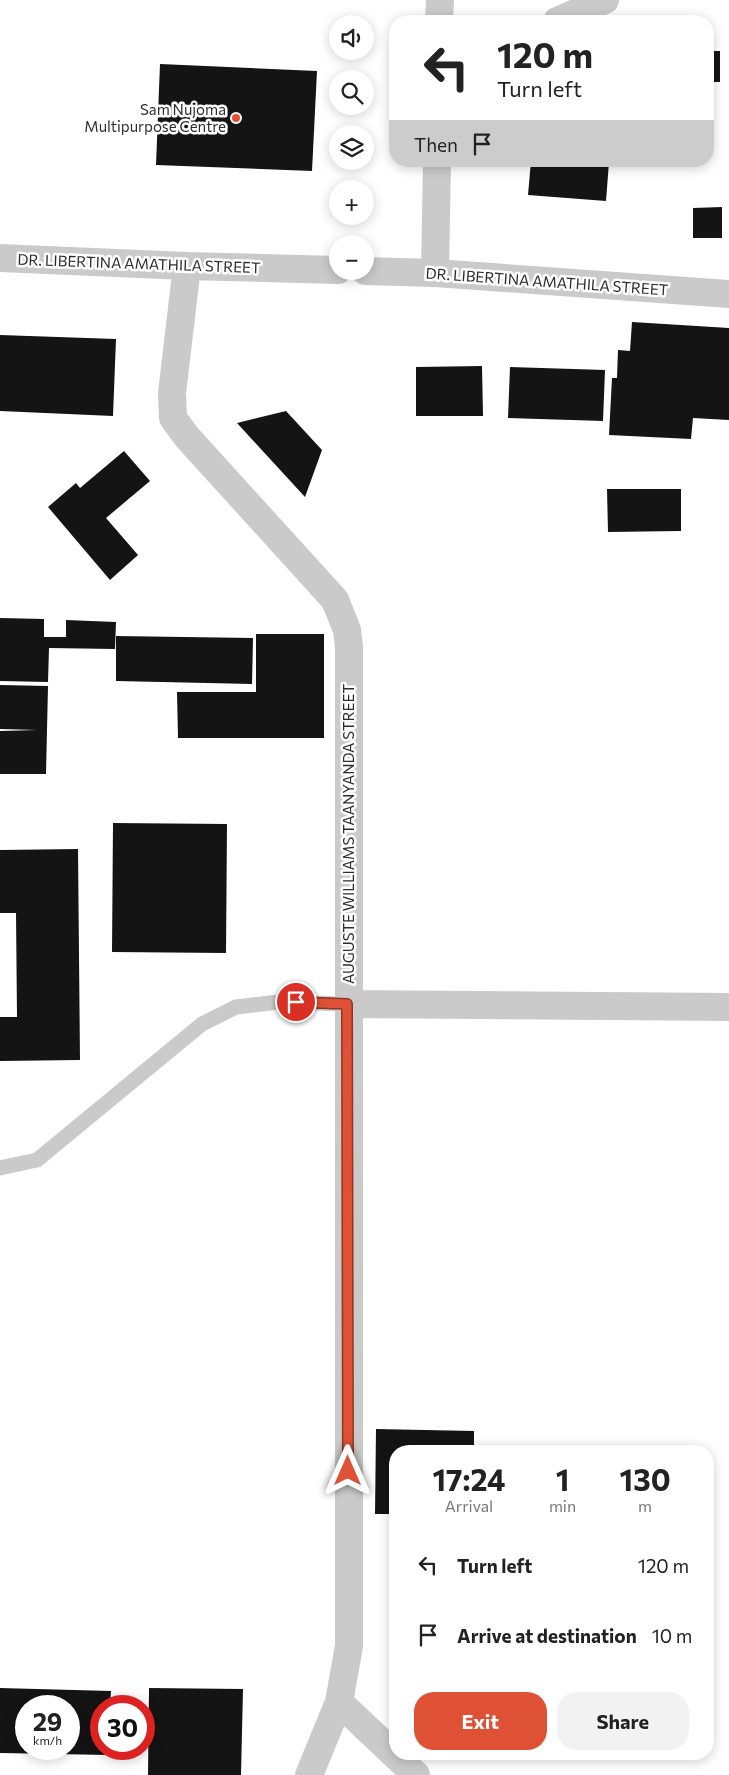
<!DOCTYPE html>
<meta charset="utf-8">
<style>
:root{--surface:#fff;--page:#f2f2f2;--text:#222;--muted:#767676;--accent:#df5134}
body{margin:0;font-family:Commissioner,sans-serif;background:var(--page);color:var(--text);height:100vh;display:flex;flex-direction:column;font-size:19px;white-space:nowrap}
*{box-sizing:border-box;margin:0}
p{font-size:16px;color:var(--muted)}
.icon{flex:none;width:28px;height:28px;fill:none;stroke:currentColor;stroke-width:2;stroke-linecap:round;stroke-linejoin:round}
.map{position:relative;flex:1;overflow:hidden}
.side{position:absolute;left:389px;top:1445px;width:325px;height:315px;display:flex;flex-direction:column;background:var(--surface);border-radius:20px;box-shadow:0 2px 12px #0003}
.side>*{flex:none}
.guide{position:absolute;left:389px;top:15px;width:325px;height:152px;border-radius:20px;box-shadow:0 2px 12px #0003;background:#fff;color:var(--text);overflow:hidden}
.buttons{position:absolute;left:329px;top:15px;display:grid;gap:10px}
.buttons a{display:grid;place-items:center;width:45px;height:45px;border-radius:50%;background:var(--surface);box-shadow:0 2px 12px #0003;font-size:25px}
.speed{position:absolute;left:15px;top:1695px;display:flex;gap:10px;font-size:25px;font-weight:700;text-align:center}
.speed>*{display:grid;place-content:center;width:65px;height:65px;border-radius:50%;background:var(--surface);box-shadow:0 2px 12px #0003;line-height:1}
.speed small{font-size:12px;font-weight:400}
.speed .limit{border:8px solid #d22;background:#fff;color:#111}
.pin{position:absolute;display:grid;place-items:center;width:42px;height:42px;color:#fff;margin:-21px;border:2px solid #fff;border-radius:50%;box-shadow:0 1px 5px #0007}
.me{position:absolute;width:55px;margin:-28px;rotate:0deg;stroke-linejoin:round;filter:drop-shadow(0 0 4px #0008)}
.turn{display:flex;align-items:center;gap:18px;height:105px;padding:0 25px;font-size:22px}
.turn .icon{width:65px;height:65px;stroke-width:2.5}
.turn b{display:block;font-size:35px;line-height:42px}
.then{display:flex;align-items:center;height:48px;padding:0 25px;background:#0003;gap:10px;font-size:19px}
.eta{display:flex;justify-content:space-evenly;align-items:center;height:85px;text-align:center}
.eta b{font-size:30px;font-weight:700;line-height:35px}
.cta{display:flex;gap:10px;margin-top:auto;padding:10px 25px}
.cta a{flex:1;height:58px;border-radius:20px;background:var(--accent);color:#fff;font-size:20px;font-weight:700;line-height:58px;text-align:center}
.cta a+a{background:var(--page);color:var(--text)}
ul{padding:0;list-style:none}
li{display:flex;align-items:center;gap:15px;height:70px;padding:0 25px}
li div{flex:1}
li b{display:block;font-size:19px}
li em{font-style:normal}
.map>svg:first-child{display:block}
</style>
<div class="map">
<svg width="729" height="1775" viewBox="0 0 729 1775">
<rect width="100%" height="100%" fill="#fff"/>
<path fill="#141414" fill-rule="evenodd" d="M708 51H720V82H708Z
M160 64 317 71 312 171 156 165Z
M531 161 609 162 606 201 528 195Z
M722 207V238H693V208Z
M632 322 729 328V420L693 418 691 439 609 435 612 378H617L618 350 630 351Z
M0 335 116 339 113 416 0 411Z
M482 366 483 416H416V367Z
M510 367 605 370 603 421 508 418Z
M286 411 322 450 305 497 237 423Z
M124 451 150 481 106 518 138 555 110 580 48 507 76 483 80 488Z
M607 489H681V531L608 532Z
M0 618 44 619V637H66V620L116 622 115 649 49 648 48 682 0 681Z
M256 634H324V738H178L177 692H256Z
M116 636 253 638 252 684 116 681Z
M0 685 48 686 46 774H0V731L37 730 0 729Z
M113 823 227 824 226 953 112 952Z
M78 849 80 1060 0 1061V1017H17L16 913H0V850Z
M376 1429 474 1431V1451H395V1514H375Z
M0 1688 111 1691 110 1706H101V1749H109V1755L0 1753ZM26 1706H69V1749H26Z
M149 1688 243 1689 241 1775H148Z"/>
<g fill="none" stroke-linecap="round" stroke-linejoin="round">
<path stroke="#cacaca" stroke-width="15" d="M0 1168 37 1160 202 1024 236 1007 279 1002 347 1004"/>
<path stroke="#cacaca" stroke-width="28" d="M439 21 440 0
M557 21 605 0
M0 258 187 266 338 270
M187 266 172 393 173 418 187 437 335 600 347 630 349 647V1646L339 1702 309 1775
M365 271 435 273 729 294
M435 273 437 161
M347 1004 729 1007
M339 1702 416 1775"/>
</g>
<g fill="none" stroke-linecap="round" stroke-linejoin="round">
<defs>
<path id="route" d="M296 1002 347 1004 348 1471"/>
</defs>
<use href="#route" stroke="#913522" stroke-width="12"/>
<use href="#route" stroke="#df5134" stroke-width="9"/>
</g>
<circle fill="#df5134" stroke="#fff" stroke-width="2" cx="236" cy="118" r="5"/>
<g text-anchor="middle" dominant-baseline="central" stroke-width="5" stroke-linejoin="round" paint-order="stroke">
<g font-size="15" fill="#2d2d2d" stroke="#fff" text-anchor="end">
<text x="226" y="109">Sam Nujoma<tspan x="226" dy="17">Multipurpose Centre</tspan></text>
</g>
<g font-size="15" fill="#2d2d2d" stroke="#fff">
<text transform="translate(139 263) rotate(2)">DR. LIBERTINA AMATHILA STREET</text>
<text transform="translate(547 281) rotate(4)">DR. LIBERTINA AMATHILA STREET</text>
<text transform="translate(348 834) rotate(-90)">AUGUSTE WILLIAMS TAANYANDA STREET</text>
</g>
</g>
</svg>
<div class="buttons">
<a><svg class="icon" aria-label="sound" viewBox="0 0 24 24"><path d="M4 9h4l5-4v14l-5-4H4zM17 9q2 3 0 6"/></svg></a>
<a><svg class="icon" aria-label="search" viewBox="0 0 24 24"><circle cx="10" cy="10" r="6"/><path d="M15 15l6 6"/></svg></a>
<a><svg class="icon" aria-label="layers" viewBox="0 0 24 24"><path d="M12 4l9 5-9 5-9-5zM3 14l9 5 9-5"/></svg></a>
<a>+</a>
<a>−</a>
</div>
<div class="speed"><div>29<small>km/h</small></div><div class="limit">30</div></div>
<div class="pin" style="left:296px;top:1002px;background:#d93025"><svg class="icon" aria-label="arrive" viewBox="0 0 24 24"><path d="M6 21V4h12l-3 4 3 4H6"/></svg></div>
<svg class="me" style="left:348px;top:1471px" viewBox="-20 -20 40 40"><path d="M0-17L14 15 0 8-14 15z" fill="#df5134" stroke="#fff" stroke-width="4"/></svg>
<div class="guide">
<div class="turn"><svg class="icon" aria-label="left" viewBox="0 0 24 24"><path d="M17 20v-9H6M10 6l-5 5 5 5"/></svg><div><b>120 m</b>Turn left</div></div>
<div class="then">Then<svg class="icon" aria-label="arrive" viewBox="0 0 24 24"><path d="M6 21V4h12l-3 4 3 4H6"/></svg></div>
</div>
<section class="side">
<div class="eta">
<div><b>17:24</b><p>Arrival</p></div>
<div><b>1</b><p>min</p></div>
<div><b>130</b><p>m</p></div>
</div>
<ul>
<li><svg class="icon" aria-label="left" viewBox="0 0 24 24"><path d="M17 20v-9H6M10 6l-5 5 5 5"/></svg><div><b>Turn left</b></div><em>120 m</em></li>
<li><svg class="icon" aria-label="arrive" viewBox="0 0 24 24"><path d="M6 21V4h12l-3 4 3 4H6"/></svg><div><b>Arrive at destination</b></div><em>10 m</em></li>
</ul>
<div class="cta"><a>Exit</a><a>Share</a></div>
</section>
</div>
